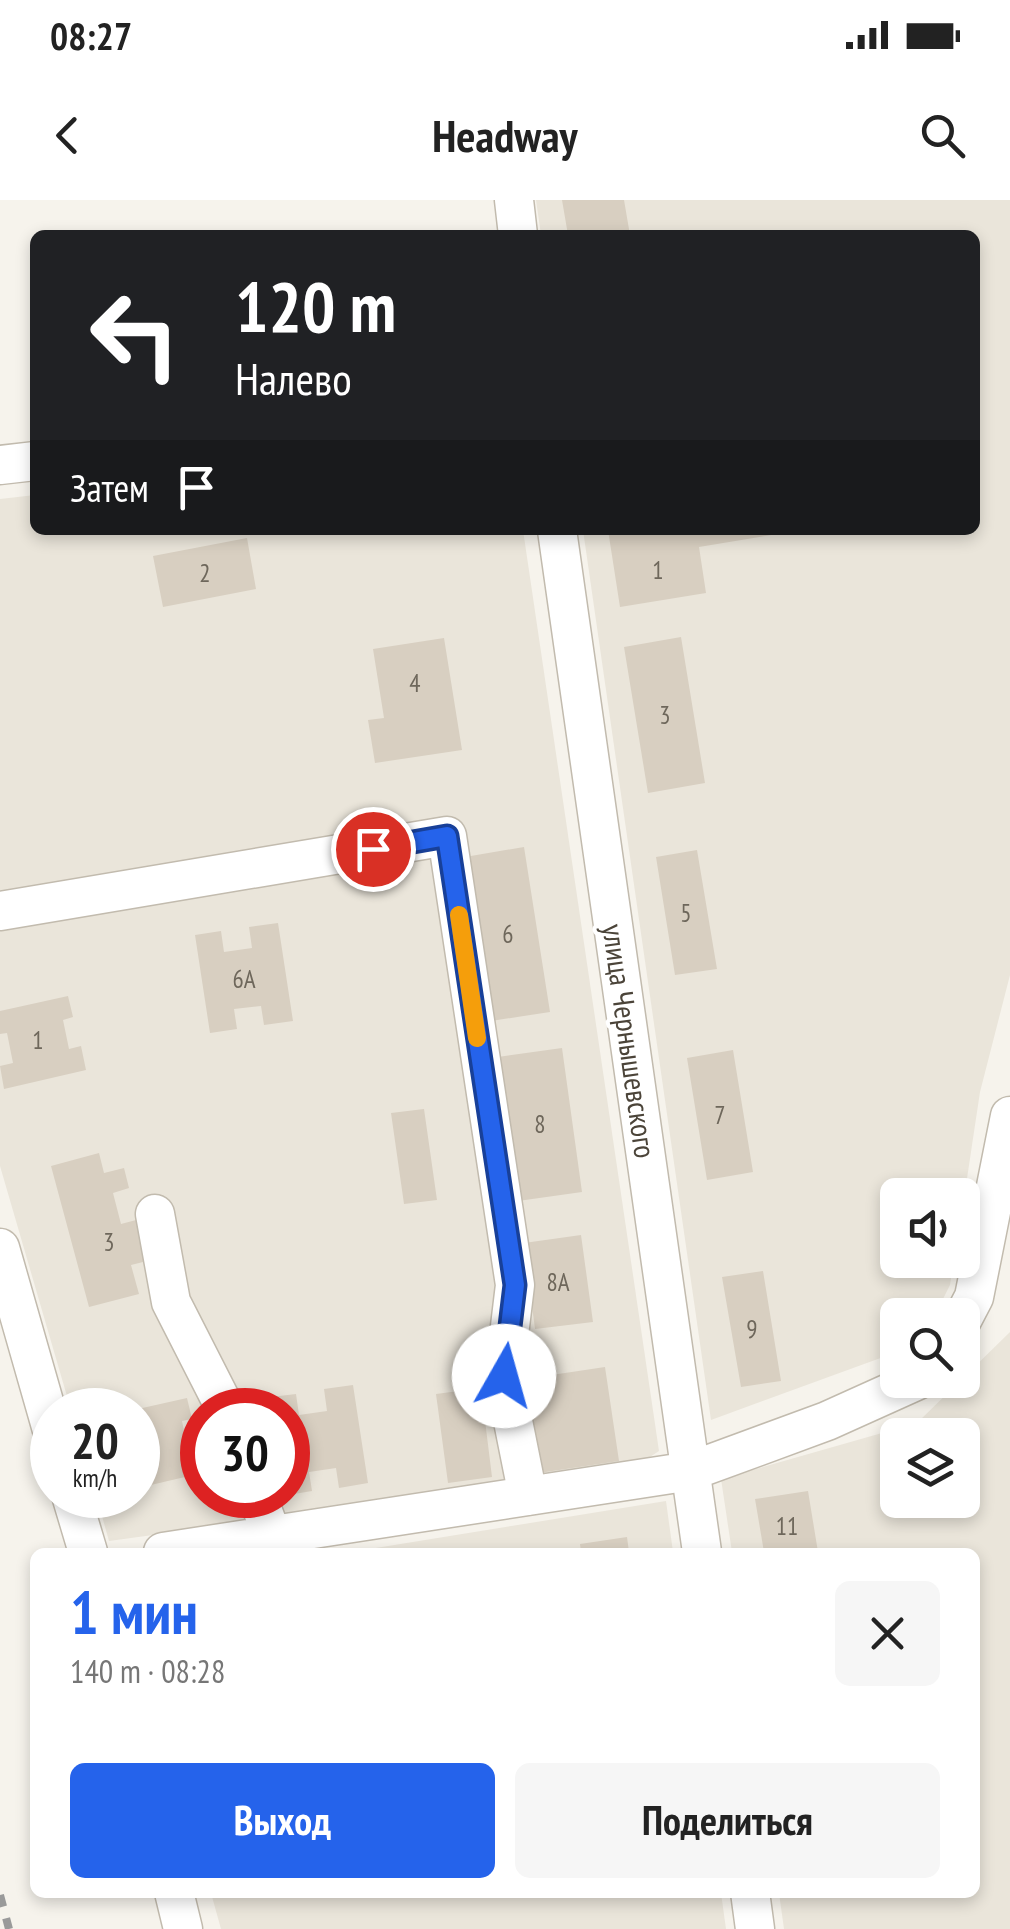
<!DOCTYPE html>
<html lang="ru">
<meta charset="utf-8">
<style>
:root{--surface:#fff;--page:#f6f6f6;--text:#222;--muted:#767676;--accent:#2563eb}
body{margin:0;font-family:"PT Sans Narrow",sans-serif;background:var(--page);color:var(--text);height:100vh;display:flex;flex-direction:column;font-size:38px;white-space:nowrap}
*{box-sizing:border-box;margin:0}
p{font-size:32px;color:var(--muted)}
.icon{flex:none;width:55px;height:55px;fill:none;stroke:currentColor;stroke-width:2;stroke-linecap:round;stroke-linejoin:round}
.map{position:relative;flex:1;overflow:hidden}
.panel{position:absolute;left:30px;top:1348px;width:950px;height:350px;display:flex;flex-direction:column;background:var(--surface);border-radius:15px;box-shadow:0 5px 15px #0003}
.panel>*{flex:none}
.hud{position:absolute;left:30px;top:30px;width:950px;height:305px;border-radius:15px;box-shadow:0 5px 15px #0003;background:#202124;color:#fff;overflow:hidden}
.fabs{position:absolute;left:880px;top:978px;display:grid;gap:20px}
.fabs a{display:grid;place-items:center;width:100px;height:100px;border-radius:15px;background:var(--surface);box-shadow:0 5px 15px #0003;font-size:50px}
.speed{position:absolute;left:30px;top:1188px;display:flex;gap:20px;font-size:50px;font-weight:700;text-align:center}
.speed>*{display:grid;place-content:center;width:130px;height:130px;border-radius:50%;background:var(--surface);box-shadow:0 5px 15px #0003;line-height:1}
.speed small{font-size:25px;font-weight:400}
.speed .limit{border:15px solid #d22;background:#fff;color:#111}
.pin{position:absolute;display:grid;place-items:center;width:85px;height:85px;color:#fff;margin:-42px;border:5px solid #fff;border-radius:50%;box-shadow:0 2px 10px #0007}
.me{position:absolute;width:110px;margin:-55px;rotate:7deg;stroke-linejoin:round;filter:drop-shadow(0 0 8px #0008)}
.turn{display:flex;align-items:center;gap:35px;height:210px;padding:0 40px;font-size:45px}
.turn .icon{width:130px;height:130px;stroke-width:2.5}
.turn b{display:block;font-size:70px;line-height:85px}
.then{display:flex;align-items:center;height:95px;padding:0 40px;background:#0003;gap:20px;font-size:38px}
.round{display:grid;place-items:center;flex:none;width:105px;height:105px;border-radius:15px;background:var(--page)}
.summary{display:flex;align-items:center;justify-content:space-between;height:170px;padding:0 40px}
h1{font-size:60px;font-weight:800;line-height:75px;color:var(--accent)}
.cta{display:flex;gap:20px;margin-top:auto;padding:20px 40px}
.cta a{flex:1;height:115px;border-radius:15px;background:var(--accent);color:#fff;font-size:40px;font-weight:800;line-height:115px;text-align:center}
.cta a+a{background:var(--page);color:var(--text)}
.status{display:flex;justify-content:space-between;align-items:center;height:70px;padding:0 50px;background:var(--surface);direction:ltr}
.status svg{height:28px;fill:currentColor}
header{display:flex;justify-content:space-between;align-items:center;height:130px;padding:0 40px;background:var(--surface);font-size:45px;font-weight:800}
.map>svg:first-child{display:block}
</style>
<div class="status"><b>08:27</b><svg viewBox="0 0 49 12"><path d="M0 12V9h3v3zM5 12V6h3v6zM10 12V3h3v9zM15 12V0h3v12zM26 1h20v11H26zM47 4h2v5h-2z"/></svg></div>
<header><svg class="icon" aria-label="back" viewBox="0 0 24 24"><path d="M15 5l-7 7 7 7"/></svg>Headway<svg class="icon" aria-label="search" viewBox="0 0 24 24"><circle cx="10" cy="10" r="6"/><path d="M15 15l6 6"/></svg></header>
<div class="map">
<svg width="1010" height="1729" viewBox="0 0 1010 1729">
<rect width="100%" height="100%" fill="#f6f3ec"/>
<path fill="#eae5da" fill-rule="evenodd" d="M536 0H1010V775L980 892 963 1005 962 995H898V1060H954L950 1085 935 1115H898L897 1152 711 1220 583 330H975V35H541Z
M35 295V330H523L659 1251 630 1270 109 1341 96 1295H138V1210H71L0 966V299ZM202 1210H288V1295H202Z
M1010 1132V1729H784L779 1693 975 1692V1352H732L721 1279 917 1223ZM898 1235H962V1300H898Z
M666 1301 673 1352H351Z
M211 1693H721L726 1729H221Z"/>
<path fill="#d8cfc1" d="M562 0H624L630 35H568Z
M608 330H789L790 332 699 347 706 393 620 407Z
M247 338 256 389 163 407 153 356Z
M681 437 705 583 648 593 624 447Z
M444 438 462 550 375 563 368 520 384 518 373 449Z
M524 647 550 812 491 821 465 657Z
M697 650 717 769 675 775 656 657Z
M278 723 293 821 264 825 261 806 234 809 237 829 210 833 195 735 221 731 224 752 252 748 249 727Z
M68 796 73 817 63 820 69 849 81 846 86 870 4 889 0 866 13 863 7 833 0 834V811Z
M562 848 582 992 518 1001 498 857Z
M733 850 753 972 707 980 687 858Z
M424 909 437 1000 404 1004 391 913Z
M99 953 104 973 124 968 129 988 113 993 121 1024 140 1019 151 1060 131 1065 139 1094 89 1107 51 966Z
M581 1035 593 1122 535 1129 524 1043Z
M763 1071 781 1181 741 1187 722 1077Z
M605 1167 619 1261 539 1273 525 1179Z
M353 1185 368 1283 339 1288 336 1268 309 1272 312 1291 288 1295V1210H272L271 1197 296 1194 299 1215 327 1211 324 1189Z
M481 1188 492 1277 448 1283 436 1194Z
M187 1198 192 1219 182 1221 188 1250 200 1247 202 1273 138 1288V1209Z
M808 1291 818 1352H764L755 1299Z
M627 1337 629 1352H581L580 1344Z"/>
<g fill="none" stroke-linecap="round" stroke-linejoin="round">
<defs>
<path id="minor" d="M514 0 518 35
M0 265 35 261
M557 330 702 1352
M0 711 447 636 515 1085 504 1176 528 1296
M155 1014 171 1102 226 1210
M0 1048 52 1230
M962 1120 974 1097 1010 916
M71 1295 88 1352
M257 1295 272 1336
M163 1352 691 1271 827 1221 918 1180
M174 1692 183 1729
M750 1692 755 1729"/>
</defs>
<use href="#minor" stroke="#c2bbae" stroke-width="41"/>
<use href="#minor" stroke="#fff" stroke-width="38"/>
<path stroke="#9a9a9a" stroke-width="8" stroke-dasharray="12 12" stroke-linecap="butt" d="M0 1695 9 1729"/>
</g>
<g fill="none" stroke-linecap="round" stroke-linejoin="round">
<defs>
<path id="route" d="M373 649 447 636 515 1085 504 1176"/>
</defs>
<use href="#route" stroke="#184099" stroke-width="25"/>
<use href="#route" stroke="#2563eb" stroke-width="18"/>
<path stroke="#f59e0b" stroke-width="18" d="M459 715 477 838"/>
</g>
<g text-anchor="middle" dominant-baseline="central" stroke-width="8" stroke-linejoin="round" paint-order="stroke">
<g font-size="25" fill="#6e675b">
<text x="658" y="370">1</text>
<text x="205" y="373">2</text>
<text x="415" y="483">4</text>
<text x="665" y="515">3</text>
<text x="686" y="713">5</text>
<text x="508" y="734">6</text>
<text x="244" y="779">6А</text>
<text x="38" y="840">1</text>
<text x="720" y="915">7</text>
<text x="540" y="924">8</text>
<text x="109" y="1042">3</text>
<text x="558" y="1082">8А</text>
<text x="752" y="1129">9</text>
<text x="787" y="1326">11</text>
</g>
<g font-size="30" fill="#4b4439" stroke="#fff">
<text transform="translate(630 841) rotate(82)">улица Чернышевского</text>
</g>
</g>
</svg>
<div class="fabs">
<a><svg class="icon" aria-label="sound" viewBox="0 0 24 24"><path d="M4 9h4l5-4v14l-5-4H4zM17 9q2 3 0 6"/></svg></a>
<a><svg class="icon" aria-label="search" viewBox="0 0 24 24"><circle cx="10" cy="10" r="6"/><path d="M15 15l6 6"/></svg></a>
<a><svg class="icon" aria-label="layers" viewBox="0 0 24 24"><path d="M12 4l9 5-9 5-9-5zM3 14l9 5 9-5"/></svg></a>
</div>
<div class="speed"><div>20<small>km/h</small></div><div class="limit">30</div></div>
<div class="pin" style="left:373px;top:649px;background:#d93025"><svg class="icon" aria-label="arrive" viewBox="0 0 24 24"><path d="M6 21V4h12l-3 4 3 4H6"/></svg></div>
<svg class="me" style="left:504px;top:1176px" viewBox="-20 -20 40 40"><circle r="19" fill="#fff"/><path d="M0-13L10 11 0 6-10 11z" fill="#2563eb"/></svg>
<div class="hud">
<div class="turn"><svg class="icon" aria-label="left" viewBox="0 0 24 24"><path d="M17 20v-9H6M10 6l-5 5 5 5"/></svg><div><b>120 m</b>Налево</div></div>
<div class="then">Затем<svg class="icon" aria-label="arrive" viewBox="0 0 24 24"><path d="M6 21V4h12l-3 4 3 4H6"/></svg></div>
</div>
<section class="panel">
<div class="summary"><div><h1>1 мин</h1><p>140 m · 08:28</p></div><a class="round"><svg class="icon" aria-label="close" viewBox="0 0 24 24"><path d="M6 6l12 12M18 6L6 18"/></svg></a></div>
<div class="cta"><a>Выход</a><a>Поделиться</a></div>
</section>
</div>
